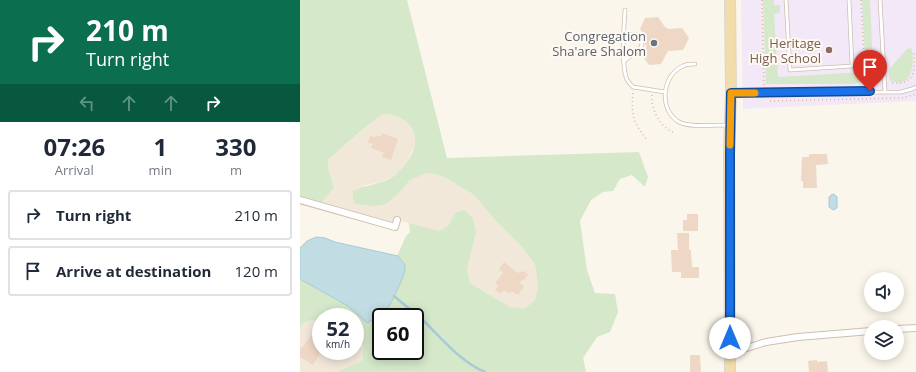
<!DOCTYPE html>
<style>
:root{--surface:#fff;--page:#f6f6f7;--text:#1f2937;--muted:#747a83;--line:#e0e1e3}
body{margin:0;font-family:"Open Sans",sans-serif;background:var(--page);color:var(--text);height:100vh;display:flex;flex-direction:column;font-size:15px;white-space:nowrap}
*{box-sizing:border-box;margin:0}
p{font-size:13px;color:var(--muted)}
.icon{flex:none;width:22px;height:22px;fill:none;stroke:currentColor;stroke-width:2;stroke-linecap:round;stroke-linejoin:round}
.map{position:relative;flex:1;overflow:hidden}
.details{display:flex;flex-direction:column;background:var(--surface);width:300px}
.details>*{flex:none}
.banner{background:#0b6e4f;color:#fff;overflow:hidden}
.tools{position:absolute;left:564px;top:272px;display:grid;gap:8px}
.tools a{display:grid;place-items:center;width:40px;height:40px;border-radius:50%;background:var(--surface);box-shadow:0 2px 10px #0003;font-size:20px}
.speed{position:absolute;left:12px;top:308px;display:flex;gap:8px;font-size:20px;font-weight:700;text-align:center}
.speed>*{display:grid;place-content:center;width:52px;height:52px;border-radius:50%;background:var(--surface);box-shadow:0 2px 10px #0003;line-height:1}
.speed small{font-size:10px;font-weight:400}
.speed .limit{border:2px solid #111;border-radius:6px;background:#fff;color:#111}
.pin{position:absolute;display:grid;place-items:center;width:34px;height:34px;color:#fff;margin:-41px -17px;border-radius:50% 50% 50% 0;rotate:-45deg;box-shadow:0 0 4px #0007}
.pin .icon{rotate:45deg}
.me{position:absolute;width:44px;margin:-22px;rotate:0deg;stroke-linejoin:round;filter:drop-shadow(0 0 3px #0008)}
.turn{display:flex;align-items:center;gap:14px;height:84px;padding:0 20px;font-size:18px}
.turn .icon{width:52px;height:52px;stroke-width:2.5}
.turn b{display:block;font-size:28px;line-height:34px}
.lanes{display:flex;align-items:center;height:38px;padding:0 20px;background:#0003;justify-content:center;gap:20px;direction:ltr}
.lanes .off{opacity:.35}
.eta{display:flex;justify-content:space-evenly;align-items:center;height:68px;text-align:center}
.eta b{font-size:24px;font-weight:700;line-height:28px}
ul{padding:0;list-style:none}
li{display:flex;align-items:center;gap:12px;height:50px;margin:0 8px 6px;padding:0 12px;border:2px solid var(--line);border-radius:4px}
li div{flex:1}
li b{display:block;font-size:15px}
li em{font-style:normal}
main{display:flex;flex:1;min-height:0}
.map>svg:first-child{display:block}
</style>
<main>
<section class="details">
<div class="banner">
<div class="turn"><svg class="icon" aria-label="right" viewBox="0 0 24 24"><path d="M7 20v-9h11M14 6l5 5-5 5"/></svg><div><b>210 m</b>Turn right</div></div>
<div class="lanes"><svg class="icon off" aria-label="left" viewBox="0 0 24 24"><path d="M17 20v-9H6M10 6l-5 5 5 5"/></svg><svg class="icon off" aria-label="ahead" viewBox="0 0 24 24"><path d="M12 20V5M6 11l6-6 6 6"/></svg><svg class="icon off" aria-label="ahead" viewBox="0 0 24 24"><path d="M12 20V5M6 11l6-6 6 6"/></svg><svg class="icon" aria-label="right" viewBox="0 0 24 24"><path d="M7 20v-9h11M14 6l5 5-5 5"/></svg></div>
</div>
<div class="eta">
<div><b>07:26</b><p>Arrival</p></div>
<div><b>1</b><p>min</p></div>
<div><b>330</b><p>m</p></div>
</div>
<ul>
<li><svg class="icon" aria-label="right" viewBox="0 0 24 24"><path d="M7 20v-9h11M14 6l5 5-5 5"/></svg><div><b>Turn right</b></div><em>210 m</em></li>
<li><svg class="icon" aria-label="arrive" viewBox="0 0 24 24"><path d="M6 21V4h12l-3 4 3 4H6"/></svg><div><b>Arrive at destination</b></div><em>120 m</em></li>
</ul>
</section>
<div class="map">
<svg width="616" height="372" viewBox="0 0 616 372">
<rect width="100%" height="100%" fill="#fbf6eb"/>
<path fill="#f2e8da" d="M94 114 108 123 115 132V145L107 162 94 176 80 182 63 186 100 192 110 180 128 173 139 175 149 180 174 195 195 220 220 245 235 264 238 287 235 300 225 308 210 307 170 283 167 269 176 233 155 213 148 226 139 231 97 220 95 227 20 205 34 187 29 172 28 160 80 115Z
M21 320V351H55V339L64 345 62 361 36 372H0V326L7 321Z"/>
<path fill="#f3e8f8" d="M441 0H616V101L443 109Z"/>
<path fill="#d5e8ca" fill-rule="evenodd" d="M0 0H107L147 158 339 152 348 177 345 187 332 175 320 179 313 191 303 192 291 200 280 221 287 270 295 293 315 294 318 312 310 332 297 337 283 358 286 372H36L62 361 64 345 55 339V317H21V320L7 321 0 326V248L7 241 16 237 25 238 35 242 97 256 106 236 110 232 109 223 139 231 148 226 155 213 164 210 173 218 176 233 167 269 170 283 210 307 225 308 235 300 238 287 235 264 220 245 195 220 174 195 149 180 139 175 128 173 110 180 100 192 86 204 75 206 55 204 53 198V191C66 185 82 184 94 176 97 174 99 170 102 168 116 153 123 131 102 119 95 115 90 113 82 115 76 117 36 153 28 160L29 172 34 187 20 205 0 200ZM81 317H115V351H81Z
M463 0H474V5H480V13L474 14 478 77 564 72V75L567 78V80L555 84H466Z
M562 0H570L573 68 571 75 568 76 566 74Z
M611 48C616 64 611 91 589 80V69L607 49Z"/>
<path fill="#c1dce3" stroke="#a8cbd4" d="M534 194 537 197V208L533 210 529 207V197L531 195Z
M16 237 25 238 35 242 98 256C101 260 106 264 105 269 105 275 91 304 87 309 82 315 74 319 67 323L48 306 0 279V248L7 241Z"/>
<g fill="none" stroke-linecap="round" stroke-linejoin="round">
<path stroke="#a8cbd4" stroke-width="2.5" d="M94 296C103 304 114 312 123 320 141 338 161 362 185 372"/>
</g>
<path fill="#eed8c5" d="M358 17 365 27 369 29 382 28 389 38 383 50 368 51 361 64 349 65 342 55 347 45H345L344 38H346L340 29 345 18Z
M82 133 98 139 91 160 82 157 84 153 71 148 73 144 68 143 70 136 75 137 76 135 81 137Z
M509 154H527L528 164 516 165 517 188H503V181H501L502 157H509Z
M387 214H398V231H383V220H387Z
M377 233H389V250H391L392 267H399V278H381V272H372L371 250H378Z
M204 262 218 273 223 271 228 274 225 279 219 282 224 286 218 295 213 292 208 293 204 290 201 294 195 290 198 286 195 283 203 273 199 269Z
M21 326V352L13 365 0 357V347L2 348 12 334 15 336Z
M390 355H400L401 372H390Z
M517 360V362L527 361 528 372H509L508 361Z"/>
<g fill="none" stroke-linecap="round" stroke-linejoin="round">
<defs>
<path id="service" d="M486 0 490 70 552 66 549 0
M580 0 585 91
M325 10C324 28 321 59 326 77 327 81 330 84 333 87L365 92
M324 34 338 35 341 39 342 45 339 50 324 61
M395 64C391 64 386 64 383 66 362 75 358 110 379 122 390 128 415 125 428 125
M433 93 601 92 612 89 616 87"/>
<path id="minor" d="M0 200 95 227 97 220
M597 329 616 328
M430 353 466 342 498 337 571 331"/>
<path id="primary" d="M430 0 431 93 429 153 430 372"/>
</defs>
<use href="#service" stroke="#cdbfb2" stroke-width="4.5"/>
<use href="#minor" stroke="#cdbfb2" stroke-width="8"/>
<use href="#primary" stroke="#dbd5d2" stroke-width="12"/>
<path stroke="#d3bba8" stroke-width="1.5" stroke-dasharray="1 3" stroke-linecap="butt" d="M462 0 464 88
M561 0 565 75 568 78
M592 83C616 85 615 69 614 51
M333 93C331 114 333 123 347 140
M352 95C351 109 359 126 373 132
M470 101 602 98 616 94"/>
<use href="#service" stroke="#fff" stroke-width="3"/>
<use href="#minor" stroke="#fff" stroke-width="6"/>
<use href="#primary" stroke="#f3dcab" stroke-width="10"/>
</g>
<g fill="none" stroke-linecap="round" stroke-linejoin="round">
<defs>
<path id="route" d="M430 338V153L431 93 570 91"/>
</defs>
<use href="#route" stroke="#114b97" stroke-width="10"/>
<use href="#route" stroke="#1a73e8" stroke-width="7"/>
<path stroke="#f59e0b" stroke-width="7" d="M430 145 431 93H455"/>
</g>
<circle fill="#6b7280" stroke="#fefaf2" stroke-width="1.5" cx="354" cy="43" r="4"/>
<circle fill="#8d6e63" stroke="#fefaf2" stroke-width="1.5" cx="529" cy="50" r="4"/>
<g text-anchor="middle" dominant-baseline="central" stroke-width="4" stroke-linejoin="round" paint-order="stroke">
<g font-size="13" fill="#5b616d" stroke="#fefaf2" text-anchor="end">
<text x="346" y="36">Congregation<tspan x="346" dy="15">Sha'are Shalom</tspan></text>
</g>
<g font-size="13" fill="#785e54" stroke="#fefaf2" text-anchor="end">
<text x="521" y="43">Heritage<tspan x="521" dy="15">High School</tspan></text>
</g>
</g>
</svg>
<div class="tools">
<a><svg class="icon" aria-label="sound" viewBox="0 0 24 24"><path d="M4 9h4l5-4v14l-5-4H4zM17 9q2 3 0 6"/></svg></a>
<a><svg class="icon" aria-label="layers" viewBox="0 0 24 24"><path d="M12 4l9 5-9 5-9-5zM3 14l9 5 9-5"/></svg></a>
</div>
<div class="speed"><div>52<small>km/h</small></div><div class="limit">60</div></div>
<div class="pin" style="left:570px;top:91px;background:#d93025"><svg class="icon" aria-label="arrive" viewBox="0 0 24 24"><path d="M6 21V4h12l-3 4 3 4H6"/></svg></div>
<svg class="me" style="left:430px;top:338px" viewBox="-20 -20 40 40"><circle r="19" fill="#fff"/><path d="M0-13L10 11 0 6-10 11z" fill="#1a73e8"/></svg>
</div>
</main>
